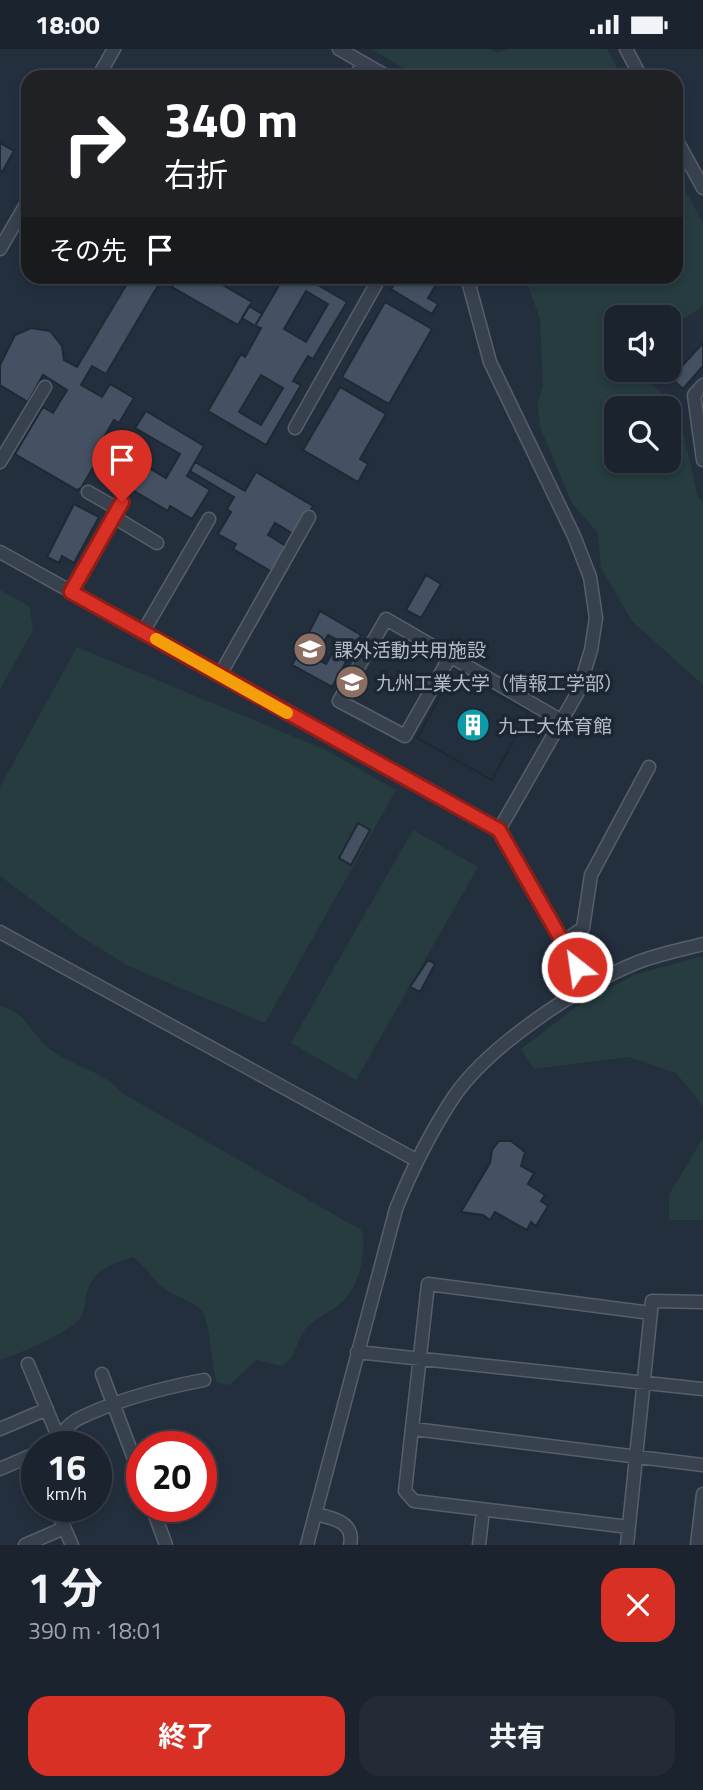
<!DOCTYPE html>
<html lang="ja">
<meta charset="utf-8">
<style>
:root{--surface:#1b232e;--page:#242b36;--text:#f1f3f6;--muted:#a0a4aa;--line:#39404a;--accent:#d93025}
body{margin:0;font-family:"Titillium Web","Noto Sans JP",sans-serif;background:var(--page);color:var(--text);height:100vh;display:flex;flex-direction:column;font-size:26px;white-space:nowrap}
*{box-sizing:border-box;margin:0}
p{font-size:23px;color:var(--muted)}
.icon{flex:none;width:38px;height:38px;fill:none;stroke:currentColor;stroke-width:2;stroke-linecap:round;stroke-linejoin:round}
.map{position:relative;height:1496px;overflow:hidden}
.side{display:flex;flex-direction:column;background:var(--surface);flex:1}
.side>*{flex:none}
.hud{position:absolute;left:21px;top:21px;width:662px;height:214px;border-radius:21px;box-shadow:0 4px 10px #0003,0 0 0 2px var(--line);background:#202124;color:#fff;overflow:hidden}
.controls{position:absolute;left:604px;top:256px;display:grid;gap:14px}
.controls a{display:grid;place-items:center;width:77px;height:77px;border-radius:14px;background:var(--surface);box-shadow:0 4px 10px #0003,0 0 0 2px var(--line);font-size:35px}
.speed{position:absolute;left:21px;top:1382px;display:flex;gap:14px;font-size:35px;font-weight:700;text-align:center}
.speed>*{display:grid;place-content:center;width:91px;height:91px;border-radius:50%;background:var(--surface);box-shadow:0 4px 10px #0003,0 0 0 2px var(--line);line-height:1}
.speed small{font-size:18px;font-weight:400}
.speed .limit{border:10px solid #d22;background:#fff;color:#111}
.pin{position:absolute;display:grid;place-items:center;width:60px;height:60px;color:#fff;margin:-72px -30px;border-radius:50% 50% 50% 0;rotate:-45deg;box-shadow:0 0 7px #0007}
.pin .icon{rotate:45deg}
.me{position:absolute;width:77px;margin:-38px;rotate:330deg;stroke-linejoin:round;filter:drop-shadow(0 0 5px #0008)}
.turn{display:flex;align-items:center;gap:24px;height:147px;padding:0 28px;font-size:32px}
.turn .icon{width:91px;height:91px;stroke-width:2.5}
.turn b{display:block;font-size:49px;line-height:60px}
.then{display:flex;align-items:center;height:66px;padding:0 28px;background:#0003;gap:14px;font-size:26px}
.round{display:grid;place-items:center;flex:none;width:74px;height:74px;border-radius:21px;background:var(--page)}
.summary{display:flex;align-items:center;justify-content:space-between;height:119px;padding:0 28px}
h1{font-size:42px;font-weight:700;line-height:52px}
.action{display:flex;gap:14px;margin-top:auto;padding:14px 28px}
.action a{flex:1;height:80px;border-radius:21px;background:var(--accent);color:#fff;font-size:28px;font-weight:700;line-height:80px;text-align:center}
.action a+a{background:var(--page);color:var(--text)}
.status{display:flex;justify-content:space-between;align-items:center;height:49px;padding:0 35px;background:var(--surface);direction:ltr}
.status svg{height:19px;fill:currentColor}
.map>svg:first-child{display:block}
</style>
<div class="status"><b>18:00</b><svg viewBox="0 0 49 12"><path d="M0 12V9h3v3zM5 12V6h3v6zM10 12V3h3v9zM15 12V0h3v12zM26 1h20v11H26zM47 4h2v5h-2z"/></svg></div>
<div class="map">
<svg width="703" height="1496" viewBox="0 0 703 1496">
<rect width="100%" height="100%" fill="#242f3e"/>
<path fill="#263c3f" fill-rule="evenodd" d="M371 0H489L498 4 508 0H607L622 28H418Z
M676 124 703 174V257L677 274 669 290 668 268H616V320H651L646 330 677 358 698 448 703 452V636L632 572 601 519 598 484 572 454 540 378 537 354 543 338 540 270 525 228H676ZM616 359H668V411H616Z
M0 541 29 557 33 581 0 640Z
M77 598 326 701 396 741 265 974 128 917 80 887 0 827V738Z
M413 781 478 818 356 1031 291 994Z
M703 907V1057L676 1024 629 1008 534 1020 521 1000 576 958 634 926Z
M0 957C26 964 27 978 44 995 66 1016 102 1020 122 1044L361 1181C368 1201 359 1237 343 1252 333 1262 318 1268 308 1277 295 1289 299 1308 282 1317L256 1311 230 1336 217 1334C210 1315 212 1272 200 1260 190 1250 173 1247 162 1238 150 1228 146 1216 132 1208 109 1216 91 1222 86 1247 85 1254 85 1262 81 1268 69 1285 20 1304 0 1311Z
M703 1089V1171H669V1146Z"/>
<path fill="#455162" stroke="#1f2835" stroke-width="2" fill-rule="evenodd" d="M0 94 14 102 2 123 0 121Z
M131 228H163L106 325 92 317 81 336 102 348 110 335 134 349 119 374 114 371 99 397 104 400 81 439 77 441 15 405 43 358 53 364 67 341 43 326 28 353 0 336V316L15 286 31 279 50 282 62 297 64 311 77 318Z
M178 228H226L221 235 252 253 238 276 172 238Z
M284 228H304L347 253 313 310 308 307 293 332 301 336 266 396 208 362 241 305 245 308 261 279 255 277ZM306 242 328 255 306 293 284 280ZM261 326 283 339 261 376 239 363Z
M399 228H422L436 236 428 249 438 255 432 265 391 240Z
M385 253 432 280 389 355 342 328Z
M249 257 262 265 255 277 242 269Z
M703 294V317L683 340 671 329Z
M340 338 386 365 360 410 368 415 358 433 303 401Z
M146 362 204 397 187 427 210 441 192 470 170 457 168 462 105 425 119 401 166 429 180 405 135 379Z
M195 413 245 442 256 423 313 457 295 486 275 474 268 486 289 499 274 524 233 500 236 495 218 485 231 463 227 460 234 448 190 422Z
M74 455 99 468 74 514 62 507 59 514 47 508Z
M426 526 441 535 421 569 406 561Z
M320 562 361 586 332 638 292 616ZM328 586 339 592 326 615 315 609Z
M459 625 529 663 492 731 417 689 443 642 448 645Z
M459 625 529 663 492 731 417 689 443 642 448 645Z
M358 774 370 781 351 816 339 809Z
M428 911 435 915 420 943 410 938Z
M499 1092H511L525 1103 521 1117 534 1124 528 1135 545 1146 541 1152 548 1157 536 1177 531 1173 527 1181 495 1163 490 1171 483 1166 461 1163 490 1114 492 1101Z"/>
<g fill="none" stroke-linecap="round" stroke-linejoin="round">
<defs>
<path id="minor" d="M339 0 388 28
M626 0 641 28
M98 28 114 0
M355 28 363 14
M676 90 703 139
M0 200 28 152
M467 228 490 313 574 487 590 528 596 569 591 601 578 643 499 781
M703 336 694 346 703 411
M295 379 380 228
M0 413 45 338
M88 443 118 460
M114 468 157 494
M0 503 499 781 577 918
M71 543 122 453
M143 583 209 470
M451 606 405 687 339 652 386 570 562 672
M220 626 309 468
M0 883 416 1111
M563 893 583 879 591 826 649 718
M357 1303 703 1340
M28 1315 59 1390
M102 1325 142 1431
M0 1380 47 1360
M414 1380 703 1416
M46 1398C58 1391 67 1375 78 1370 116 1351 162 1339 204 1331
M0 1420 32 1406 37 1416
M55 1458 72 1496
M152 1458 166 1496
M315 1465C333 1469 355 1473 350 1496
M629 1478 414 1452 405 1442 428 1235 651 1264
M25 1496 64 1479
M307 1496 396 1160C412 1120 431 1082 455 1046 491 995 579 937 636 914 657 905 681 901 703 895
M479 1496 482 1470
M627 1496 652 1252 703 1253
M697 1496 703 1445"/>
</defs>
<use href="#minor" stroke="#565f6c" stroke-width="15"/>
<use href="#minor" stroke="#38414e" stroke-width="12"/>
</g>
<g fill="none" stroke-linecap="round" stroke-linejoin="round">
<defs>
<path id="route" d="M122 453 71 543 499 781 577 918"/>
</defs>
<use href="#route" stroke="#8d1f18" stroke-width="18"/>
<use href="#route" stroke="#d93025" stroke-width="12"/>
<path stroke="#f59e0b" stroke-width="12" d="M156 590 287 664"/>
</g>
<defs>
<symbol id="university-disc" viewBox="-11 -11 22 22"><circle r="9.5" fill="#8d6e63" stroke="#1d2633"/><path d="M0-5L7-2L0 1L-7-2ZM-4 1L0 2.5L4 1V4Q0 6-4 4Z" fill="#fff"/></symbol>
<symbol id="building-disc" viewBox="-11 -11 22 22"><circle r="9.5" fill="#0f9aa8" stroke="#1d2633"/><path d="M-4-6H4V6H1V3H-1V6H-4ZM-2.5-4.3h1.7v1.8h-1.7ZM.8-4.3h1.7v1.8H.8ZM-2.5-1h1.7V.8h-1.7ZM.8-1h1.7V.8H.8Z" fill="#fff"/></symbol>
</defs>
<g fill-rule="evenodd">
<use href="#university-disc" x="291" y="581" width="38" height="38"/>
<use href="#university-disc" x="333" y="614" width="38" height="38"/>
<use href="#building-disc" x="454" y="657" width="38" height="38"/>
</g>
<g text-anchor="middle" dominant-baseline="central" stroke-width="7" stroke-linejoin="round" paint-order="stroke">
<g font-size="19" fill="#b4bcc9" stroke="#1d2633" text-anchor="start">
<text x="334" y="600">課外活動共用施設</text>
<text x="376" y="633">九州工業大学（情報工学部）</text>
<text x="498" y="676">九工大体育館</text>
</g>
</g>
</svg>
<div class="controls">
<a><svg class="icon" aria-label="sound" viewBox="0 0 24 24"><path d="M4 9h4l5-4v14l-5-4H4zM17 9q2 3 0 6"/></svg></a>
<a><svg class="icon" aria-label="search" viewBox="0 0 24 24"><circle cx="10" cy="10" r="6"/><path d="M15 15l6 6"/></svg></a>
</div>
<div class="speed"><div>16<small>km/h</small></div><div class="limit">20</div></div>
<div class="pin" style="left:122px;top:453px;background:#d93025"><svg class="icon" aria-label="arrive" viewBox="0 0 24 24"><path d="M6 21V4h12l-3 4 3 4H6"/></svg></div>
<svg class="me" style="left:577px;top:918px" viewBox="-20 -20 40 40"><circle r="17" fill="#d93025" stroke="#fff" stroke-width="3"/><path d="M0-11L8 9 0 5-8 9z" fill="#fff"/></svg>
<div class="hud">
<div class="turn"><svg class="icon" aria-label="right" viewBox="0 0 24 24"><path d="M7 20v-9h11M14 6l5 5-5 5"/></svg><div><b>340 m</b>右折</div></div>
<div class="then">その先<svg class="icon" aria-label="arrive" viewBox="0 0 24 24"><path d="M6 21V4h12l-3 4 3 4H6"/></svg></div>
</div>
</div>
<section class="side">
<div class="summary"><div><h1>1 分</h1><p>390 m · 18:01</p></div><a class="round" style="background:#d93025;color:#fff"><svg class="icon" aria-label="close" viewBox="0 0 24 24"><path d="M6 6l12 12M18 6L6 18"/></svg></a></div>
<div class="action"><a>終了</a><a>共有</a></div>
</section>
